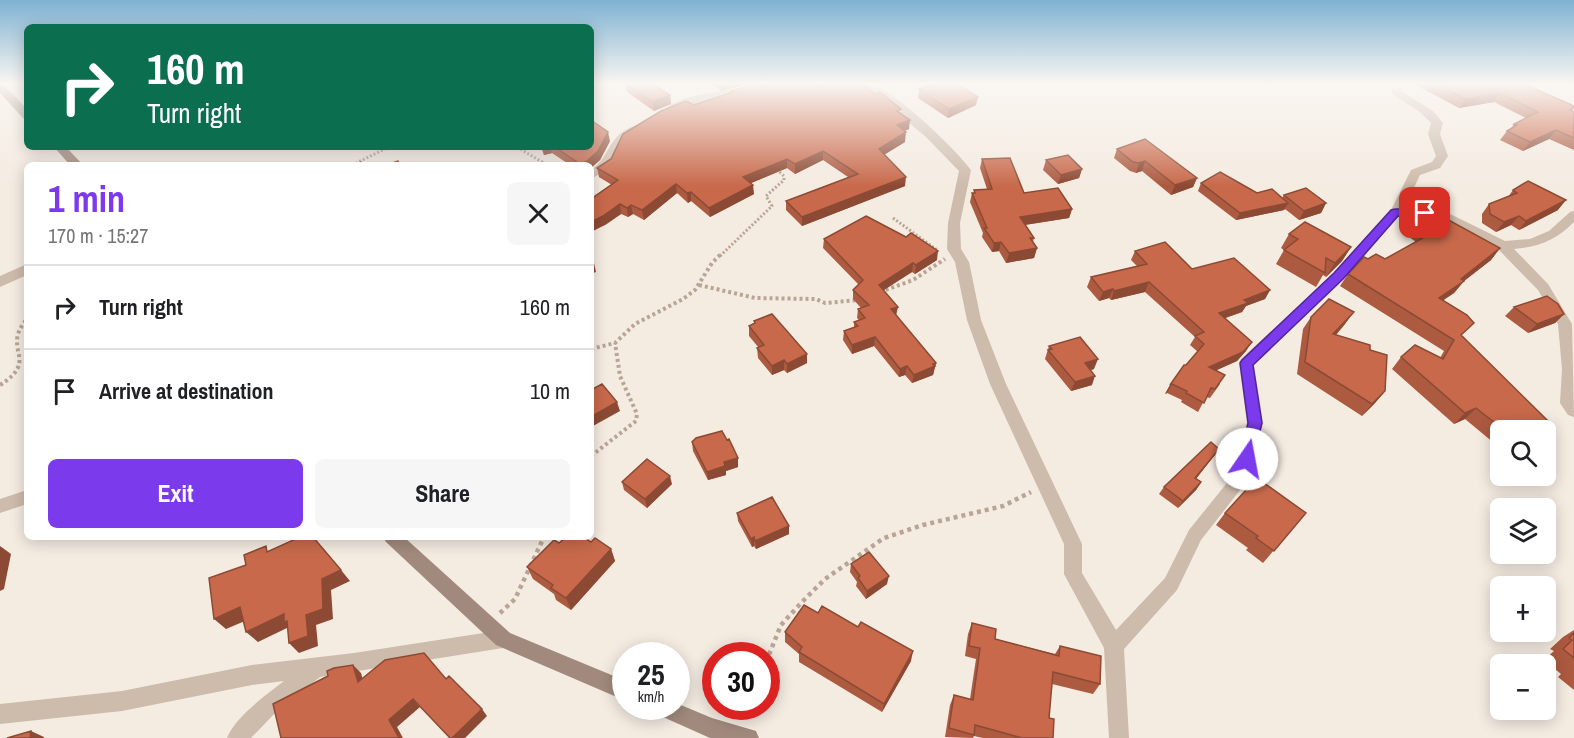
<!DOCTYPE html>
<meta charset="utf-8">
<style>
:root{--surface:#fff;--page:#f6f6f6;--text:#202124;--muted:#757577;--line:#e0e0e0;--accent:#7c3aed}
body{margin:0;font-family:"Archivo Narrow",sans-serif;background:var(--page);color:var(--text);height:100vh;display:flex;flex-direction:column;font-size:22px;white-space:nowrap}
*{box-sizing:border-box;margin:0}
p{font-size:20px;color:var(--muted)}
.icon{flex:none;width:33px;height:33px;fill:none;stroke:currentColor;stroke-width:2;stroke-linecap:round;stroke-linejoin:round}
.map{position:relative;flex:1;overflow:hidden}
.panel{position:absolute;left:24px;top:162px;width:570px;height:378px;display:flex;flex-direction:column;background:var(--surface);border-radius:9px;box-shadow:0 3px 15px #0003}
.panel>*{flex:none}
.banner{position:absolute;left:24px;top:24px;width:570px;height:126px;border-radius:9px;box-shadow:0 3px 15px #0003;background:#0b6e4f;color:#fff;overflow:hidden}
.fabs{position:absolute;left:1490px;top:420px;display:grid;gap:12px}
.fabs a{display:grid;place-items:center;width:66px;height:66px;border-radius:9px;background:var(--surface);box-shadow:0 3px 15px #0003;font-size:30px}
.speed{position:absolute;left:612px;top:642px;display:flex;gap:12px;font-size:30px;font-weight:700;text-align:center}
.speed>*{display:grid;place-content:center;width:78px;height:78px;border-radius:50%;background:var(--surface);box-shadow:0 3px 15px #0003;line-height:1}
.speed small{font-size:15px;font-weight:400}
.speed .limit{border:9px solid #d22;background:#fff;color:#111}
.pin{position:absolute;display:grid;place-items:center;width:51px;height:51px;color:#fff;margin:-26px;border-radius:12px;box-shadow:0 3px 9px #0006}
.me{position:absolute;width:66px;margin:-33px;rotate:12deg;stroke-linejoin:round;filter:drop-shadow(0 0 4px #0008)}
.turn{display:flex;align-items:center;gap:21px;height:126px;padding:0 24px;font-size:27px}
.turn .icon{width:78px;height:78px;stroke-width:2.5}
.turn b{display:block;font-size:42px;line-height:51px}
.round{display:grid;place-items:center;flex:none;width:63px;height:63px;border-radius:9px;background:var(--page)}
.headline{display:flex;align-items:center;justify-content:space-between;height:102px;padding:0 24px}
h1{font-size:36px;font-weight:700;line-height:45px;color:var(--accent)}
.cta{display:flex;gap:12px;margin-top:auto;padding:12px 24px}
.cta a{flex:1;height:69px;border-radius:9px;background:var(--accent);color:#fff;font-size:24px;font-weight:700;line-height:69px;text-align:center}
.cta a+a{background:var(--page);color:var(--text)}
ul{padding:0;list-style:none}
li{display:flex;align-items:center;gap:18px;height:84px;padding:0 24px;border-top:2px solid var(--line)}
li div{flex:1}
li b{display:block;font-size:22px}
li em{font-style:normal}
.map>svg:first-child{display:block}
</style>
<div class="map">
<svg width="1574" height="738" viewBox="0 0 1574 738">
<rect width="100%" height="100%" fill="#f4ebe1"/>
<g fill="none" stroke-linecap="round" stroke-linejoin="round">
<path stroke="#b9a596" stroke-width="3" stroke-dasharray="2 2" stroke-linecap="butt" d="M517 147 547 165
M352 165 389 147
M893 218 937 250
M720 256 772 206 766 196 784 180V176L776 169"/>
<path stroke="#b9a596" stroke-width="4" stroke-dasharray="3 3" stroke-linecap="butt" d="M699 285 755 298 816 299 825 303 859 300
M880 292 913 280 945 259
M591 349 615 343 635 324 683 299 695 290 712 263 721 254
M0 385C41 359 0 350 27 319
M591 456 636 421 637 414 620 376 615 343"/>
<path stroke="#b9a596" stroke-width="4.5" stroke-dasharray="4 4" stroke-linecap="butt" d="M500 613 515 599 544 537
M766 662 781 625 802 602 825 579 884 538 923 525 1003 506 1031 492
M738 716 744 706"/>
<path fill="#cdbbac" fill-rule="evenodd" d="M758 83H771L747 94 697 104 671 112 665 109C685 91 732 93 758 83Z
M861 83C865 83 870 82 874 84 901 98 953 146 971 170L960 223 961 249 969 262 981 320 1006 384 1082 544V573L1116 630 1165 578 1189 530 1235 473 1247 423 1239 363 1241 359 1334 273 1391 210 1411 170 1432 162 1436 156 1428 134 1431 123 1420 112 1392 94V83H1402L1401 91 1433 111 1443 123 1440 134 1448 156 1440 168 1420 175 1404 209 1446 212 1505 241 1530 239 1549 231 1570 212 1574 211V222C1556 240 1539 247 1514 249L1548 284 1572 324 1574 417 1568 415 1560 403 1562 369 1558 324 1538 290 1498 249 1440 219 1398 217 1344 279 1254 365 1263 423 1251 476 1201 540 1177 590 1124 649 1129 738H1109L1104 648 1064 574V544L990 384 967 320 955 262 947 249 948 223 959 171 926 137Z
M637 125 643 128 623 142 611 167 591 179V170C612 155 607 134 637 125Z
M27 264V275L0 287V276Z
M27 490V504L0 513V499Z
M503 630 510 633 513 639 510 645 503 648 320 677 276 712 251 738H227C235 717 266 695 284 681L252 685 122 711 0 724V704L122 691 252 665 354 653Z"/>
<path fill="#a18a7d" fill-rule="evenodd" d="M0 84 4 85 27 109V119L23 118 0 93Z
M54 147H66L83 165H70Z
M383 537H404L510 633 626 681V701L496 645 386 542Z
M676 703 712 718 756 731 759 738H710L654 713 651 706H676Z"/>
</g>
<path fill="#ac5a40" d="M625 83 670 95 671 104 654 111 627 92Z
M712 83H750L721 91Z
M1412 83H1522L1574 108 1572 111 1574 112V150L1549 139 1523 151 1500 140 1507 131 1511 129 1514 124 1526 118 1494 102 1459 108Z
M763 85 818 86 901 113 909 129 904 131 905 142 884 155 905 186 802 226 786 210V201L848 177 823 160 795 174 787 168 751 183 754 194 710 217 691 201 688 203 677 193 644 220 633 214 628 217 621 214 605 225 612 185 599 177 597 168 694 105 731 92V91Z
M919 89 976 105 948 118 918 98Z
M610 141 600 160 591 168V165H570L552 153 544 155 541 147H591Z
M1117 149 1197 178 1193 187 1171 195 1142 171 1136 173 1130 171 1114 158Z
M982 159 1024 193 1072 209 1069 218 1025 225 1034 238 1033 242 1037 248 1034 258 1006 263 999 251 992 252 982 237 983 233 970 202 972 193H974V190L987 189 980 168Z
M1046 160 1082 169 1079 178 1058 184 1043 170Z
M1201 183 1282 198 1284 195 1326 203 1321 213 1299 220 1285 209 1284 210 1236 220 1198 191Z
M1513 190 1558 210 1519 230 1511 225 1496 232 1482 223V214L1489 204 1508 197Z
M1413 222 1500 248 1491 260 1464 281 1454 293 1443 300 1462 336 1540 430H1500V448L1465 419 1454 424 1392 369 1401 357 1440 358 1444 351 1340 286 1348 274 1368 259H1385L1416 242 1405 234Z
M1289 234 1351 247 1342 261 1326 277 1323 275 1316 287 1276 264 1284 250 1281 248Z
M824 239 937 260 915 274 912 272 883 290 896 316 936 363 933 375 912 383 905 375 899 377 874 346 852 354 843 340 844 331 854 327V322L859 320 857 318 858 309 861 308 853 299V290L859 285 823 248Z
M1135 251 1192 269 1270 290 1265 299 1246 306 1242 312 1225 318 1246 351 1237 361 1216 370 1220 384 1210 398 1206 397 1198 412 1181 402 1182 400 1167 393 1165 394 1170 385 1198 352 1190 345 1195 337 1145 292 1111 300 1109 298 1099 301 1087 287 1091 277 1137 266 1131 260Z
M1514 307 1564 314 1555 323 1528 333 1505 316Z
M1311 317 1345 324 1336 335 1370 350 1385 391 1375 403 1362 416 1297 374 1303 329Z
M754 321 807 354V363L787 373 784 370 772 375 758 358 757 348H759L749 336V326L754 324Z
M1049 346 1094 369 1090 370 1092 385 1071 391 1045 359Z
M727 440 738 458V467L726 471V475L708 480 693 451 692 442Z
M1219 449 1196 479 1201 483 1196 490 1178 508 1159 494 1164 487Z
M622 482 672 484 647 508 624 490Z
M737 513 789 534 756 549 754 546 752 547 738 521Z
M1225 513H1306L1263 563 1246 550 1248 548 1216 525Z
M591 542 611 549 615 561 571 610 556 600 554 594 533 579 527 567 559 543Z
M851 564 887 584 866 599 856 586 857 582 850 572Z
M818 613 911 661 882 712 799 662V654L785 642V632Z
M972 623 995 639 1055 654 1060 646 1100 684 1093 694 1052 684 1049 718 1053 738H983L974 736 973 738 945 737 950 705 954 695 970 699 976 659 965 656 968 634Z
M1574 630V690L1558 677 1561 674 1544 660 1554 651 1550 649 1563 637Z"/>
<path fill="#8c4a34" d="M721 83H750L721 91Z
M1500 93 1494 102 1459 108 1465 99Z
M670 95 671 104 654 111 653 102Z
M978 97 976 105 948 118 949 109Z
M910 120 909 129 896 134 897 125Z
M1556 130 1549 139 1523 151 1530 142Z
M608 132 610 141 600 160 591 168V165H580Z
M906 132 905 142 878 158 879 149Z
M542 147H550L552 153 544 155Z
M823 151V160L795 174V164Z
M787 159V168L744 186 743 177Z
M1145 161 1142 171 1136 173 1139 163Z
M1082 169 1079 178 1058 184 1061 175Z
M906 177 905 186 802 226V217Z
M1197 178 1193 187 1171 195 1175 185Z
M676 184 677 193 644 220 642 210Z
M753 185 754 194 710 217 709 208Z
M691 192V201L688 203 687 193Z
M1566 200 1558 210 1519 230 1526 221Z
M1288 203 1284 210 1236 220 1240 213Z
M1326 203 1321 213 1299 220 1304 211Z
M620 204 621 214 605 225 591 232V222Z
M631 205 633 214 628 217 627 208Z
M1072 209 1069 218 1017 226 1020 217Z
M1519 216 1511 225 1496 232 1504 222Z
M1001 242 999 251 992 252 994 243Z
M1351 247 1342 261 1326 277 1335 263Z
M1037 248 1034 258 1006 263 1009 253Z
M1500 248 1491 260 1464 281 1454 293 1429 310 1439 298 1461 279Z
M938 251 937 260 915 274 916 265Z
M594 263 596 272 591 274V264Z
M913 263 912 272 878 294 879 285Z
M1149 282 1145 292 1111 300 1114 291Z
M1113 289 1109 298 1099 301 1103 292Z
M1270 290 1265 299 1246 306 1242 312 1214 322 1219 313 1244 300Z
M898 307 896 316 891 309Z
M1354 312 1345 324 1325 347 1333 334Z
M1564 314 1555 323 1528 333 1537 324Z
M875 337 874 346 852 354V345Z
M1252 342 1246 351 1237 361 1204 376 1209 367Z
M807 354V363L787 373V364Z
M1098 359 1094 369 1082 373 1085 363Z
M784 360V370L772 375V366Z
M936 363 933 375 912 383 914 375Z
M907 366 905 375 899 377 900 369Z
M1095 376 1092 385 1071 391 1075 382Z
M1172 384 1167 393 1165 394 1170 385Z
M1385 391 1375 403 1362 416 1372 404Z
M617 402 620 411 593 426 591 417Z
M1476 408 1465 419 1454 424 1465 413Z
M1219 449 1214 456 1190 486 1195 478Z
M738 458V467L726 471V475L708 480 707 472 724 462Z
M670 476 672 484 647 508 645 499Z
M1201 482 1196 490 1178 508 1183 501Z
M789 526V534L756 549 755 541Z
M754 537V546L752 547 751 539Z
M0 546 11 554 4 589 0 591Z
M611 549 615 561 571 610 566 598Z
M341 570 350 581 331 590 333 619 316 625 318 646 299 653 289 643 306 615 322 579Z
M889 576 887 584 866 599 867 591Z
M240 607 252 618 226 629 214 619Z
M284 614 289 627 258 642 246 632Z
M913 651 911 661 882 712 884 704Z
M353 665 361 673 366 690 358 682Z
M413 699 420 707 397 727 403 738H399L389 720Z
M482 709 487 716 465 738H452Z
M31 731 44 737V738H30Z"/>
<path fill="#c8694b" stroke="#8c4a34" stroke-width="1.5" d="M625 83H652L670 95 653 102Z
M760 83 763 85 770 83H817L818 86 830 83H861L875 94 880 92 901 109 897 111 910 120 897 125 906 132 879 149 906 177 802 217 786 201 858 174 823 151 795 164 787 159 743 177 753 185 709 208 691 192 687 193 676 184 642 210 631 205 627 208 620 204 603 216 591 222V199L618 180 597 168 611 159 623 134 661 111 686 101 694 105 733 92 731 91Z
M936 83H956L978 97 949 109 919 89Z
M1434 83H1522L1574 106V107L1570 110 1574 112V138L1556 130 1530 142 1507 131 1517 125 1514 124 1538 112 1500 93 1465 99Z
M591 120 608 132 598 151 587 161 580 164 555 147H591Z
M1145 139 1197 178 1175 185 1145 161 1139 163 1133 162 1117 149Z
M1068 155 1082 169 1061 175 1046 160Z
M1010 158 1024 193 1058 188 1072 209 1020 217 1034 238H1030L1037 248 1009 253 1001 242 994 243 984 228H987L972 193H975L974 190 992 189 982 159Z
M398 161 400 165H387Z
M361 162 363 165H354Z
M1220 172 1257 193 1272 189 1288 203 1240 213 1201 183Z
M1528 181 1566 200 1526 221 1519 216 1504 222 1490 214 1489 204 1517 193 1513 190Z
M1306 188 1326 203 1304 211 1284 195Z
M1432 211 1500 248 1461 279 1464 281 1439 298 1467 315 1474 323 1461 335 1549 422 1537 430H1504L1476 408 1465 413 1401 357 1415 345 1443 359 1454 340 1348 274 1364 257 1368 259 1376 254 1385 259 1430 234 1413 222Z
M866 216 906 237 911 233 938 251 916 265 913 263 879 285 898 307 891 309 936 363 933 364 935 366 914 375 907 366 900 369 875 337 852 345 844 331 858 326 854 322 865 318 858 309 869 305 853 290 863 280 824 239Z
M1305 222 1351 247 1335 263 1326 258 1325 273 1284 250 1298 239 1289 234Z
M1165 242 1192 269 1234 258 1270 290 1244 300 1248 303 1219 313 1252 342 1243 352 1209 367 1225 375 1215 389 1211 388 1204 403 1186 393 1187 391 1172 384 1170 385 1184 365H1186L1204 344 1195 336 1204 332 1149 282 1114 291 1113 289 1103 292 1091 277 1147 264 1135 251Z
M1547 296 1558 304 1564 314 1537 324 1514 307Z
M1329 299 1354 312 1333 334 1370 345V350L1387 355 1385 391 1372 404 1305 362 1311 317Z
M772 314 807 354 787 364 784 360 772 366 757 348 764 345 749 326 755 323 754 321Z
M1080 337 1098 359 1085 363 1095 376 1075 382 1048 350 1052 349 1049 346Z
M602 384 617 402 591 417V390Z
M722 431 727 440 729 439 738 458 724 462 725 466 707 472 692 442 696 438Z
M1211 442 1219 449 1195 478 1201 482 1183 501 1164 487Z
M647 459 670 476 645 499 622 482Z
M1257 478 1306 513 1274 551 1256 538 1258 536 1225 513Z
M772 497 789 526 755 541 754 537 751 539 737 513Z
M300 537H313L341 570 322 579 323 609 306 615 308 636 289 643 287 621 284 622V614L246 632 240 607 214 619 209 578 246 565 244 555 266 546 267 552Z
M566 537H583L591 542 595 538 611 549 566 598 551 588 553 585 527 567 554 540 559 543Z
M869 552 889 576 867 591 858 578 860 576 851 564Z
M804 605 818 613 822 606 858 627 861 622 913 651 884 704 799 652 802 647 785 632Z
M972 623 996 629 995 639 1059 656 1060 646 1101 656 1100 684 1053 672 1049 718 1054 719 1053 738H1022L975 725 974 735 949 728 954 695 973 700 980 648 969 646Z
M1574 633V658L1563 649 1572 640 1569 638Z
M424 653 446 679 449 676 482 709 452 738H450L413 699 389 720 399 738H281L273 704 328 676 327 671 334 668 353 665 358 682 385 660Z
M31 731 30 738H7Z"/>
<linearGradient id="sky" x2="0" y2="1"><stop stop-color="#7eb2d2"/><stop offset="0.45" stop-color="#faf6f2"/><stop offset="1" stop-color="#faf6f2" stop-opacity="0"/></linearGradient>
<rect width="1574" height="186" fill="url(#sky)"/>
<path fill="#7c3aed" stroke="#51269a" stroke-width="1.5" d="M1395 209H1425L1430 213 1425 217 1398 216 1343 279 1253 365 1262 423 1252 463H1242L1240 459 1248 423 1240 363 1242 360 1334 273 1391 210Z"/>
</svg>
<div class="fabs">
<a><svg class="icon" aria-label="search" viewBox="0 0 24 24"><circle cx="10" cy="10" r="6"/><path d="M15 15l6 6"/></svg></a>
<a><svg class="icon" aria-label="layers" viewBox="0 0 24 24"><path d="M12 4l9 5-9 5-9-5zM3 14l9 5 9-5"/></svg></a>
<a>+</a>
<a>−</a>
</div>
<div class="speed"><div>25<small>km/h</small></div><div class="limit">30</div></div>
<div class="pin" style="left:1425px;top:213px;background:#d93025"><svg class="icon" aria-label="arrive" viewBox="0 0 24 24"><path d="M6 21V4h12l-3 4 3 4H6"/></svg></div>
<svg class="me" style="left:1247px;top:459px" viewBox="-20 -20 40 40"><circle r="19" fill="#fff"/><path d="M0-13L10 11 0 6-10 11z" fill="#7c3aed"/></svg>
<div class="banner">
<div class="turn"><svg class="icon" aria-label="right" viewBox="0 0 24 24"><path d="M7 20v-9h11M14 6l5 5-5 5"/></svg><div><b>160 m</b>Turn right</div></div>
</div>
<section class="panel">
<div class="headline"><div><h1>1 min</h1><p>170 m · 15:27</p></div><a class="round"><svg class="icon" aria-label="close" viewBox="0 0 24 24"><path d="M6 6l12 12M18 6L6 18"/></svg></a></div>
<ul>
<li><svg class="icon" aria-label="right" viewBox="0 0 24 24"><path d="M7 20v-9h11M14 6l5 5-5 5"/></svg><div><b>Turn right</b></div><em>160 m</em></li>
<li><svg class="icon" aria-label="arrive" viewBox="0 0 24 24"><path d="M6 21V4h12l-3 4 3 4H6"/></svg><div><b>Arrive at destination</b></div><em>10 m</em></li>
</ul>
<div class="cta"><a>Exit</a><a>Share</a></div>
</section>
</div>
